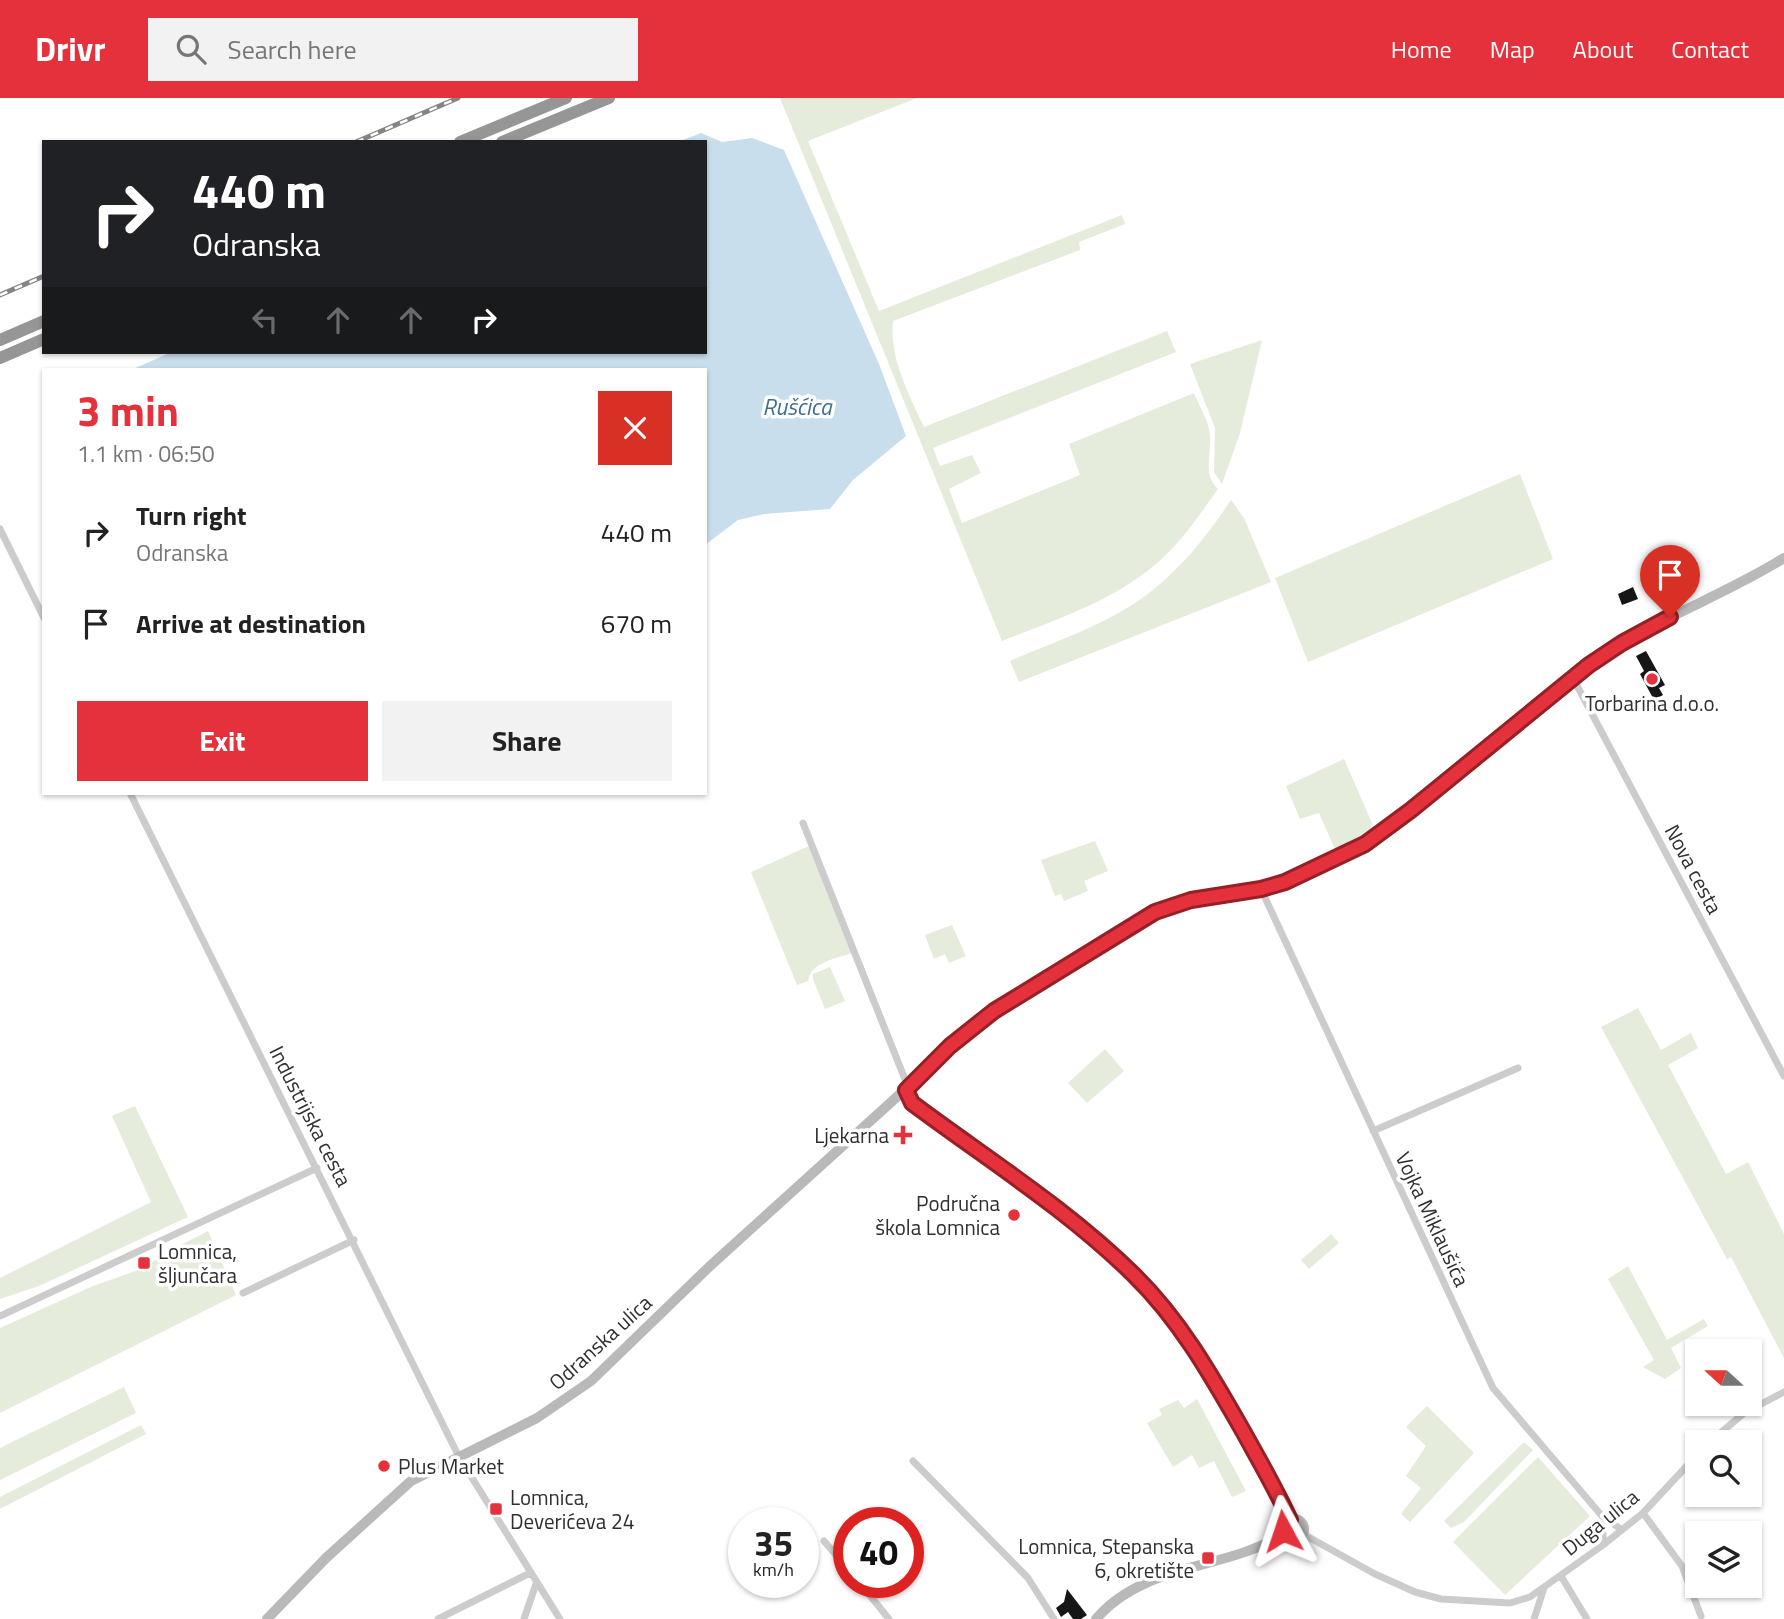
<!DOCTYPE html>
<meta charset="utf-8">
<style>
:root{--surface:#fff;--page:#f2f2f2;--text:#222;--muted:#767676;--accent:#e5313b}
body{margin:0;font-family:"Titillium Web",sans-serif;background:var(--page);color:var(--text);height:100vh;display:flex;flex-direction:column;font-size:26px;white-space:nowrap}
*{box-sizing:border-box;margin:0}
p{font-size:23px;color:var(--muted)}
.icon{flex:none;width:38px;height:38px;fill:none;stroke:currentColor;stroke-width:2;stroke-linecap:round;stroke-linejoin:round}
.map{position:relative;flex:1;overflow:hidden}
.drawer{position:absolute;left:42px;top:270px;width:665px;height:427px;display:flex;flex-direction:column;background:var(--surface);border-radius:0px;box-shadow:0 2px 5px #0004}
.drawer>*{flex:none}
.guide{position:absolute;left:42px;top:42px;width:665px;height:214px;border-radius:0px;box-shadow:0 2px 5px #0004;background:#202124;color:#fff;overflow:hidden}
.needle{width:46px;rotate:291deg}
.controls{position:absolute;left:1685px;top:1241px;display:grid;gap:14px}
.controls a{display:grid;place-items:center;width:77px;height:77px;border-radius:0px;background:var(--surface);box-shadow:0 2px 5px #0004;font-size:35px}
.speed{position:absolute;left:728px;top:1409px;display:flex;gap:14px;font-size:35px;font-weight:700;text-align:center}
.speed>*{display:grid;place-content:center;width:91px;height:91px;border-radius:50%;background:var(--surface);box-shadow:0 2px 5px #0004;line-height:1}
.speed small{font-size:18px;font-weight:400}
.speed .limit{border:10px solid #d22;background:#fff;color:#111}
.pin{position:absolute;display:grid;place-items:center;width:60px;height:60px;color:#fff;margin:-72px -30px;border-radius:50% 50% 50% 0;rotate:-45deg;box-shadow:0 0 7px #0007}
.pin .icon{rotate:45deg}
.me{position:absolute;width:77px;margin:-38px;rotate:355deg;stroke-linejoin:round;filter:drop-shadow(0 0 5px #0008)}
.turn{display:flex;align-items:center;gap:24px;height:147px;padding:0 35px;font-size:32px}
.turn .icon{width:91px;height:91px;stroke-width:2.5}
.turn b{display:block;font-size:49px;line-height:60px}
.lanes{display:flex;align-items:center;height:66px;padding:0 35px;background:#0003;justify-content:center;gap:35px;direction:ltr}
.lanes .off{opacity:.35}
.round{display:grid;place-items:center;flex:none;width:74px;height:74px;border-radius:0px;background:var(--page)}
.head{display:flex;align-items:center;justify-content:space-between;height:119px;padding:0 35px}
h1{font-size:42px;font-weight:700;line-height:52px;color:var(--accent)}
.button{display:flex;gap:14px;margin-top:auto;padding:14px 35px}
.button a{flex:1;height:80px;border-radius:0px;background:var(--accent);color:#fff;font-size:28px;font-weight:700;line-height:80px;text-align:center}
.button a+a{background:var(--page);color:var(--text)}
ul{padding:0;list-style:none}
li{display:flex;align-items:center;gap:21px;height:91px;padding:0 35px}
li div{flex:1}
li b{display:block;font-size:26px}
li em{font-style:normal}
header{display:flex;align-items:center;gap:42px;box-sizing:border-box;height:98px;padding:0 35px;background:var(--accent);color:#fff}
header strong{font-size:33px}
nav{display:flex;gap:38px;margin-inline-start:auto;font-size:24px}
.search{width:490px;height:63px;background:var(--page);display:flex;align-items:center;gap:18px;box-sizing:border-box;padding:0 24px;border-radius:0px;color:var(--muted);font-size:26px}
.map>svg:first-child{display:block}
</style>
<header>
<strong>Drivr</strong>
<div class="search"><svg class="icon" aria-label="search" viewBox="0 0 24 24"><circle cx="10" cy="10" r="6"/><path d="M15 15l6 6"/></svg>Search here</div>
<nav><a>Home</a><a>Map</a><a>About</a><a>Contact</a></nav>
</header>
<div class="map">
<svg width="1784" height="1521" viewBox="0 0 1784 1521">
<rect width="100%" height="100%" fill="#fff"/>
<path fill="#e5ecdc" d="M780 0H917L808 43 879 213 1122 117 1125 126 1079 144 1080 152 893 223C889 259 909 297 924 329L1167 233 1176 254 933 350 940 368 972 357 981 375 949 391 962 425 1080 377 1069 346 1194 295C1199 308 1209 323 1210 337 1212 357 1202 376 1218 391 1199 417 1181 445 1156 466 1111 504 1055 522 1002 543Z
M1262 242 1240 335 1222 386 1214 374 1215 330 1190 266Z
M1520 376 1553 461 1308 564 1275 480Z
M1231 402 1244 420 1271 484 1019 584 1010 563C1058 542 1113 525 1154 491 1185 466 1209 435 1231 402Z
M1344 661 1372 725 1369 737 1337 756 1319 715 1300 721 1286 688Z
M1095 743 1108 773 1084 783 1088 793 1064 803 1061 796 1055 798 1041 762Z
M809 748 852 855C835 861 811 864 808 883L797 887 751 774Z
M952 827 966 858 949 865 945 856 934 861 925 837Z
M830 869 845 903 825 911 813 881V876Z
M1638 910 1661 952 1691 935 1698 950 1668 967 1726 1076 1748 1064 1784 1136V1260L1731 1159 1727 1161 1601 929Z
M1105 951 1124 973 1087 1005 1068 985Z
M135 1008 188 1119 39 1188 0 1201V1180L151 1104 112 1018Z
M208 1133 236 1197 0 1315V1230L93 1188 144 1170 165 1155Z
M1331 1136 1339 1145 1309 1171 1301 1162Z
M1628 1168 1667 1242 1704 1221 1708 1228 1671 1250 1681 1270 1665 1281 1643 1269 1654 1262 1608 1181Z
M124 1289 136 1315 0 1382V1350Z
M1197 1301 1246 1393 1232 1399 1214 1363 1199 1370 1192 1357 1173 1369 1147 1325 1162 1317 1159 1311 1178 1302 1184 1310Z
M1427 1308 1474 1355 1410 1424 1401 1416 1421 1390 1406 1378 1426 1348 1406 1329Z
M141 1327 146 1336 0 1411V1399Z
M1524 1344 1533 1352 1464 1424 1451 1430 1444 1423Z
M1538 1359 1590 1418 1505 1497 1453 1444Z"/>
<path fill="#c9deec" d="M701 35 722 44 752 40 784 52 879 266 906 338 853 382 830 411 764 416 738 422 705 447V271H133L172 254H705V44H678Z"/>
<path fill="#161616" d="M1633 489 1638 501 1622 507 1618 496Z
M1646 553 1665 587 1659 590 1663 597 1654 602 1640 576 1644 573 1636 558Z
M1067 1491 1087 1517 1081 1521H1073L1068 1514 1061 1519 1056 1510 1064 1504Z"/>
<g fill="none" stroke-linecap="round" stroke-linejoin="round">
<path stroke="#ccc" stroke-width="7" d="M0 431 44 520
M1573 580 1784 978
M130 695 459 1359 560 1521
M803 725 908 989
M1261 791 1493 1290 1602 1418 1622 1432
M1373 1033 1518 970
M243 1195 354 1142
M0 1218 317 1070
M1710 1344 1744 1315 1784 1294
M913 1363 1028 1480 1054 1521
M1643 1415 1682 1468 1701 1518
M1603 1420V1446
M1303 1436 1375 1476 1415 1494 1441 1501 1510 1505 1530 1499 1603 1447 1643 1415 1698 1356
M824 1443 849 1472
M1561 1478 1587 1521
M859 1484 889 1521
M438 1521 530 1475
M524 1521 536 1486
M1534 1521 1544 1490"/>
<path stroke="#b9b9b9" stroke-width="10" d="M906 992 912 1005C988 1061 1073 1111 1138 1180 1181 1227 1212 1278 1243 1333 1259 1362 1276 1391 1290 1422
M1284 1431a10 10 0 1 1 20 0a10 10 0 1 1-20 0Z
M267 1521 326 1460 411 1383 537 1320 591 1283 710 1168 984 920 1165 809C1211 794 1260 795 1305 776 1420 726 1504 626 1606 556 1662 518 1727 496 1784 460
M1096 1521C1145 1464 1224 1473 1284 1436"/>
<path stroke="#969696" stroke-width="12" d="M460 44 566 0
M502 44 609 0
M0 242 44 223
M0 260 44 241"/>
<defs>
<path id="rail" d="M356 44 458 0
M0 197 44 178"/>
</defs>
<use href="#rail" stroke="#848484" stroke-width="5"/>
<use href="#rail" stroke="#fff" stroke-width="2.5" stroke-dasharray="8" stroke-linecap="butt"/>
</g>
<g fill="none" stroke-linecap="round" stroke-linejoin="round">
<defs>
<path id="route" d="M1283 1433 1290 1422C1276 1391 1259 1362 1243 1333 1211 1277 1180 1222 1134 1177 1067 1111 987 1061 912 1005L906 992 950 948 994 913 1155 814 1191 802 1261 791 1285 784 1365 746 1411 712 1589 567 1622 545 1670 519"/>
</defs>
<use href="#route" stroke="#952026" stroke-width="18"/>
<use href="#route" stroke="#e5313b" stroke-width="12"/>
</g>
<g fill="#e5313b" stroke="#fff" stroke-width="2.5">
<circle cx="1652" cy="581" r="7"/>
<path d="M899.5 1026.5h7v7h7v7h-7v7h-7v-7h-7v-7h7z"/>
<circle cx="1014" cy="1117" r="7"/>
<rect x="137" y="1158" width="14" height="14" rx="3.5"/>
<circle cx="384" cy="1368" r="7"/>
<rect x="489" y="1404" width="14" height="14" rx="3.5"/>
<rect x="1201" y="1453" width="14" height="14" rx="3.5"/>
</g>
<g text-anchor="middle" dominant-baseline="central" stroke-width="7" stroke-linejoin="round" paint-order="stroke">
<g font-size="21" fill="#2f2f2f" stroke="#fff" text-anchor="end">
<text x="1652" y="605" text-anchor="middle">Torbarina d.o.o.</text>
<text x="889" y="1037">Ljekarna</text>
<text x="1000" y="1105">Područna<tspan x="1000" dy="24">škola Lomnica</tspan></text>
<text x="158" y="1153" text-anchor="start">Lomnica,<tspan x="158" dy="24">šljunčara</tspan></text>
<text x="398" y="1368" text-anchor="start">Plus Market</text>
<text x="510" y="1399" text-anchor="start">Lomnica,<tspan x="510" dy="24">Deverićeva 24</tspan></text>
<text x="1194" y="1448">Lomnica, Stepanska<tspan x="1194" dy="24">6, okretište</tspan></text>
</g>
<g font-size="21" fill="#2f2f2f" stroke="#fff">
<text transform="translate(1694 771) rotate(62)">Nova cesta</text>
<text transform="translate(311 1018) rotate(63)">Industrijska cesta</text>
<text transform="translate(1433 1121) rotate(65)">Vojka Miklaušića</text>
<text transform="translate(600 1244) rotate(-42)">Odranska ulica</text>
<text transform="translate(1600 1424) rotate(-39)">Duga ulica</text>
</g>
<g font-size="23" font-style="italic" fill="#3c6f91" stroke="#fff">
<text x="797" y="308">Rušćica</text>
</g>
</g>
</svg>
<div class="controls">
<a><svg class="needle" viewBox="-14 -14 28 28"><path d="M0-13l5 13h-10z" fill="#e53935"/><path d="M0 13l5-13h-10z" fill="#767676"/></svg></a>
<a><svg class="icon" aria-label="search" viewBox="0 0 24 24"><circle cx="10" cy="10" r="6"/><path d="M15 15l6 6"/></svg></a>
<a><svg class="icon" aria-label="layers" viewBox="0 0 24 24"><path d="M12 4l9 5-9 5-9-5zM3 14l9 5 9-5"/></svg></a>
</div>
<div class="speed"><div>35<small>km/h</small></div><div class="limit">40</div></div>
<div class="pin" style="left:1670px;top:519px;background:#d93025"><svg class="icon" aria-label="arrive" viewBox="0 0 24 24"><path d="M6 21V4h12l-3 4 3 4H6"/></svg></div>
<svg class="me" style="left:1283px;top:1433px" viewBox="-20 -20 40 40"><path d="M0-17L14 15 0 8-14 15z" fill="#e5313b" stroke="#fff" stroke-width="4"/></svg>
<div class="guide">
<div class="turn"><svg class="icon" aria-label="right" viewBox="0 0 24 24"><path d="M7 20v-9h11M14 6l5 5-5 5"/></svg><div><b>440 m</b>Odranska</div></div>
<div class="lanes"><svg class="icon off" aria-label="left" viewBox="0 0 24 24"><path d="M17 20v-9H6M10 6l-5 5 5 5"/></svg><svg class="icon off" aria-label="ahead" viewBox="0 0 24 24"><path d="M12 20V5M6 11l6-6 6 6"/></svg><svg class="icon off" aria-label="ahead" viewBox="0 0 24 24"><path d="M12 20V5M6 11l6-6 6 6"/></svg><svg class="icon" aria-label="right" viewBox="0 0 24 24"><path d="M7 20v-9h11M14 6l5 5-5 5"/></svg></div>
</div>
<section class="drawer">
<div class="head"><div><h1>3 min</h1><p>1.1 km · 06:50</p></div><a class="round" style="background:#d93025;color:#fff"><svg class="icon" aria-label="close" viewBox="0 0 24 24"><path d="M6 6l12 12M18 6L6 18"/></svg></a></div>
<ul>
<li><svg class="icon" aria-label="right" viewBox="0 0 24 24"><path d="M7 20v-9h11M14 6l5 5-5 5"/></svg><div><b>Turn right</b><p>Odranska</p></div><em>440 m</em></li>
<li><svg class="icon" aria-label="arrive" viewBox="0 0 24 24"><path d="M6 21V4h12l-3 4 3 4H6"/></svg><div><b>Arrive at destination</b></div><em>670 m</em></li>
</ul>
<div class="button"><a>Exit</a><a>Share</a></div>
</section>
</div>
